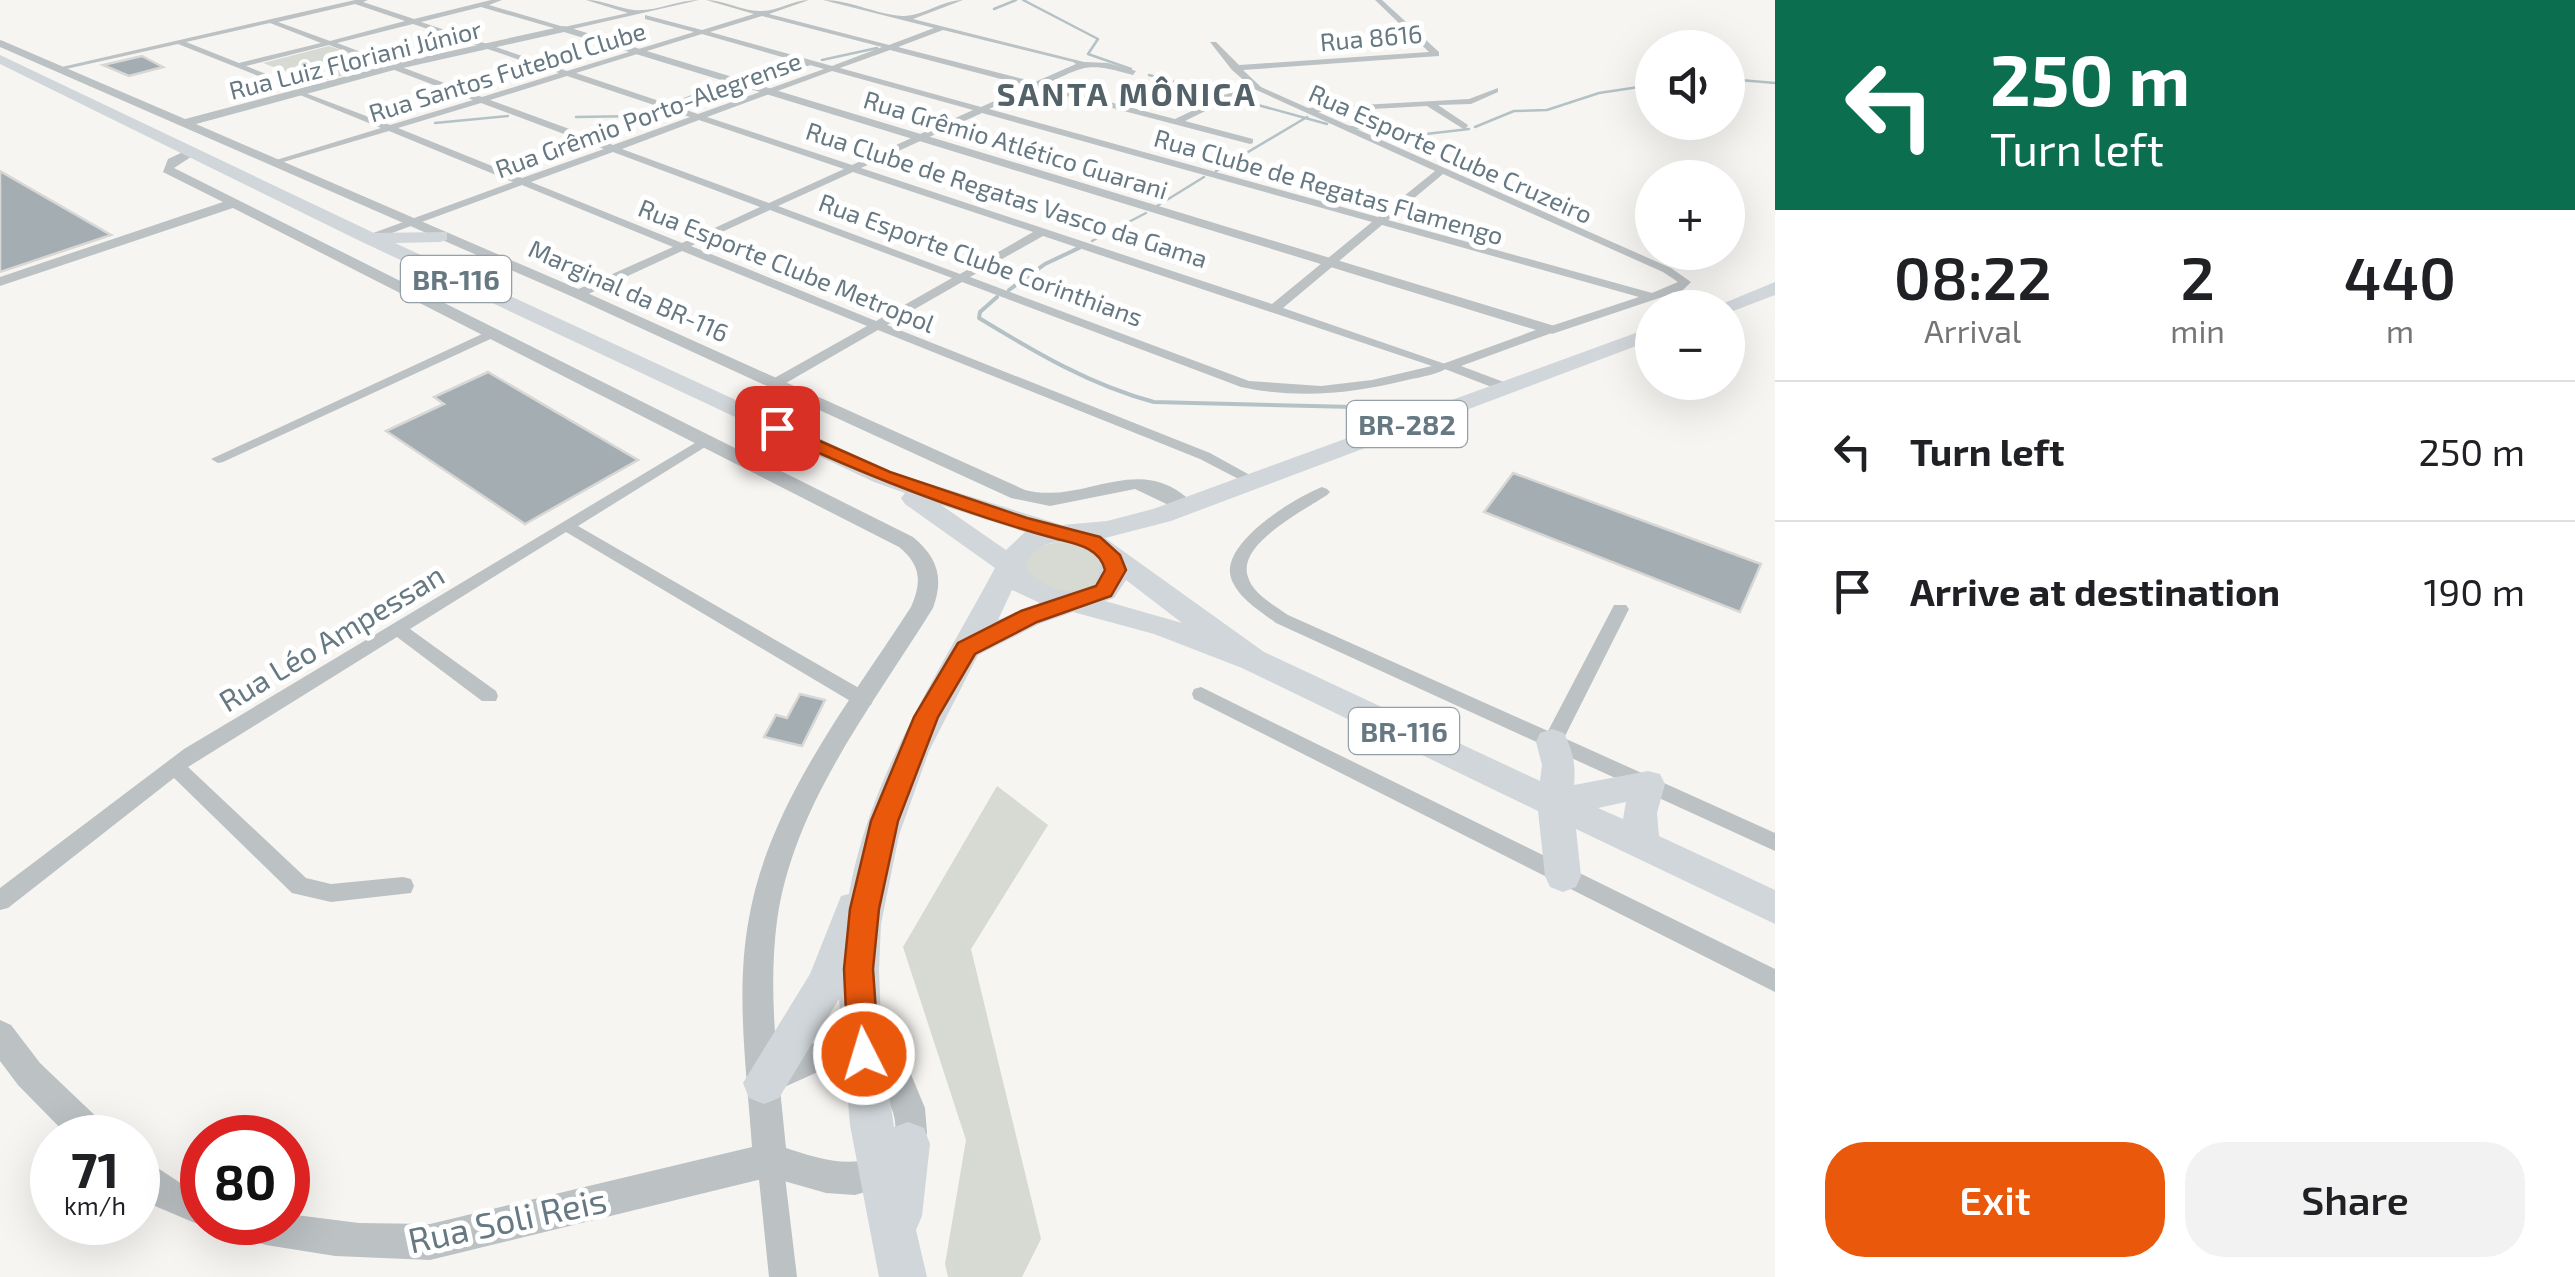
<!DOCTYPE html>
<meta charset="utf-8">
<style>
:root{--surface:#fff;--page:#f2f2f2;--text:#202124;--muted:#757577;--line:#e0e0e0;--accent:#ea580c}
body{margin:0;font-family:"Exo 2",sans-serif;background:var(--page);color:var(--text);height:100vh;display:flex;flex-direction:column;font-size:38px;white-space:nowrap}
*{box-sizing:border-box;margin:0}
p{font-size:32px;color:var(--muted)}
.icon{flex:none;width:55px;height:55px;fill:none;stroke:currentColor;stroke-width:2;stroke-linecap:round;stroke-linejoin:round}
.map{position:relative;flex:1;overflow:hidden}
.side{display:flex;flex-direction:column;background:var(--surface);width:800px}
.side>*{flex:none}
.hud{background:#0b6e4f;color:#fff;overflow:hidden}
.controls{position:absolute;left:1635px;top:30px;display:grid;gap:20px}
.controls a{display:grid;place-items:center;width:110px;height:110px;border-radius:50%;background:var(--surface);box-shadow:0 10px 40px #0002;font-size:50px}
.speed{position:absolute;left:30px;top:1115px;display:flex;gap:20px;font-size:50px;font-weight:700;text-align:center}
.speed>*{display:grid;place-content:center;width:130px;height:130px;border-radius:50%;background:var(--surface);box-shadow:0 10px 40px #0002;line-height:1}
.speed small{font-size:25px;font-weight:400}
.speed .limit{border:15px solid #d22;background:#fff;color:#111}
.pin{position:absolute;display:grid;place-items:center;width:85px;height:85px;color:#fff;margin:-42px;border-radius:20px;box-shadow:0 5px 15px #0006}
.me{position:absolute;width:110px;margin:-55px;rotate:355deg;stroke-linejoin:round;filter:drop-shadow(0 0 8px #0008)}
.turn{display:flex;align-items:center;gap:35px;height:210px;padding:0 50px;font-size:45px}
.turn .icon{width:130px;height:130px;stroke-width:2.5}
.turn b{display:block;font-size:70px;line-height:85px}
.eta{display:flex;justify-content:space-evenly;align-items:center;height:170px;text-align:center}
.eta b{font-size:60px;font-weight:600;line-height:70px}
.action{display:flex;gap:20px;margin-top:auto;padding:20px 50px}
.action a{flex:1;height:115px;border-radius:40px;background:var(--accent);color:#fff;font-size:40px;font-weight:600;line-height:115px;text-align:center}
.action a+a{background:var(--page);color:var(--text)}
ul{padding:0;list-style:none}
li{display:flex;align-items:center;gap:30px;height:140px;padding:0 50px;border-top:2px solid var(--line)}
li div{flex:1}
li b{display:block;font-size:38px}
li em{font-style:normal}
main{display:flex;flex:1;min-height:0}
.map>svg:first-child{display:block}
</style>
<main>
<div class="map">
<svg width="1775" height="1277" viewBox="0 0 1775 1277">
<rect width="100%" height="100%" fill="#f6f5f2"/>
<path fill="#d6dad2" d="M329 46 382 64 316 83 263 63Z
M1060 542 1087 548 1103 564 1095 587 1069 594 1033 582 1024 564C1029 548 1045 544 1060 542Z
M997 786 1048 825 971 949 1041 1239 1022 1277H948L945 1264 966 1140 903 947Z"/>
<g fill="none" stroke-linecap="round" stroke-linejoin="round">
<path stroke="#b4c2c5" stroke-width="2.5" d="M1023 0 1098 39 1088 54 1131 69
M994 9 1016 0
M822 60 877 48
M1149 75 1327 124
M761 76 810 64
M1728 79 1775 83
M671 104 728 83
M576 117 638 116 662 108
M435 123 508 116
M1349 127 1426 134 1469 129
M1475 127 1514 111 1547 110 1599 93 1652 85
M1216 171 1307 117
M1157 206 1204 177
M1092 241 1146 213
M1073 250 1080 247"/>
<path stroke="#b4c2c5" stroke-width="4" d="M1009 290 1045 264 1079 248
M997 297 980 312 979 318C1035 352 1090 385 1154 402L1353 407 1374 412"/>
</g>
<path fill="#a4adb2" stroke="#d7d7d5" stroke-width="2.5" d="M142 56 163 67 129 76 103 65Z
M0 171 111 235 0 272Z
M488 372 638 460 525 524 386 431 444 404 434 397Z
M1513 473 1761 564 1740 612 1484 512Z
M800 694 825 700 802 746 764 737 776 715 787 718Z"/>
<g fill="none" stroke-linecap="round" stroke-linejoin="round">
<path fill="#bcc1c4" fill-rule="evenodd" d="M355 0H368L363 2 414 19 491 0H502L489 5 564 27 628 13 586 0C603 0 617 8 634 10 655 12 678 0 699 0L564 31 481 7 421 22 567 71 694 32 645 19V15L702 30 754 14 706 0C725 0 743 12 762 11 778 11 793 0 809 0L769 14 889 45 934 28 823 0C850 0 875 14 902 16 922 17 942 0 963 0L913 19 1084 62 1108 63 1136 71 1133 75C1087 62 1086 65 1044 85L1175 119 1248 84 1232 70 1210 42H1216L1239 65 1429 52 1375 0H1382L1439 52V56L1243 70 1261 87 1308 108 1469 99 1498 88V92L1471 104 1438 105 1468 125 1465 130 1427 106 1318 112 1671 268 1691 282 1683 290 1552 334 1546 330 1548 327 1639 297 1382 225 1283 308 1451 366C1439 374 1422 377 1407 380 1352 394 1296 399 1241 387L962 282 887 325 1210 453 1257 479V485L1252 486 1200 459 878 330 779 387H769V381L867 326 682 251 582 297H574V291L673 247 522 185 373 240H365V236L513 182 389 131 273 165V161L381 128 300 95V91L390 125 473 100 329 45 246 66 284 81 281 85 178 44 57 71 53 69ZM355 4 405 21 330 41 278 22ZM762 16 882 47 832 66 710 32ZM270 23 321 43 239 63 186 42ZM413 24 559 73 482 97 337 43ZM943 30 1073 62 1076 64 1035 82 898 47ZM702 34 824 69 698 114 576 73ZM890 50 1028 86 981 107 840 68ZM832 71 973 110 852 165 707 117ZM567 76 690 117 613 145 490 100ZM1036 88 1250 144 1253 143V139L1185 121 1252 88 1435 171 1378 217 989 109ZM481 103 604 149 522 178 398 128ZM982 113 1372 222 1272 304 861 168ZM699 120 844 169 769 203 622 149ZM613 152 760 207 682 243 531 182ZM853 172 1033 232 960 274 778 206ZM1443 174 1663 272 1678 282 1652 293 1388 220ZM770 210 952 278 876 321 691 246ZM1043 236 1432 366 1372 380 1321 386 1249 381 970 277Z
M493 329 497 330V336L223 462 218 463 211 459Z
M705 437 710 438V444L578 526 871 695 873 700 871 705H857L566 532 410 629 496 691 498 696 496 701H482L397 637 188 767 306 878 331 884 403 877 411 879 414 886 411 893 331 902 292 893 174 778 8 908 0 910V888L184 749Z
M1322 487 1327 489 1330 492 1327 495C1305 510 1236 544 1248 577 1253 594 1274 605 1288 615L1548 731 1614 605H1626L1629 609 1564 738 1775 833V851L1276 623C1260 611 1238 598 1231 578 1220 543 1294 498 1322 487Z
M1201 687 1775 969V992L1194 699 1192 694 1194 689Z
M770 1147 779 1151 783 1160 797 1277H769L757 1160 761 1151Z"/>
<path fill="#bcc1c4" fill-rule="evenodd" d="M564 26 1558 327 1560 330 1461 366 1517 387 1514 391H1502L1437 366 1536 330 564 32 394 70 196 124 583 291 1025 490C1086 506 1140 447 1196 506L1186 512 1179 510 1135 489 1050 506 1011 498 573 297 0 47V40L3 41 185 119 392 64Z
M187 150 197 153 174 168 913 537C938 558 944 578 933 608 873 705 793 805 777 921 771 967 773 1013 777 1059L818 1041 853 1039 891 1053 910 1072 925 1108 927 1133 914 1167 895 1183 855 1195 826 1193 770 1177 430 1260 335 1256 266 1245 230 1234 225 1222H288V1214L359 1223 430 1224 752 1147C747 1072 735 993 749 918 769 803 849 703 911 607 922 582 921 565 899 547L233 208 0 286V277L223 202 163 172 168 159ZM853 1069C887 1083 919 1139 871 1158 846 1168 810 1156 786 1148L780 1089 820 1071Z
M0 1020 11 1025 40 1063 106 1126 110 1138H70L18 1085 0 1061Z
M138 1155 179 1182 202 1192V1222H211L202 1226 155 1206 138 1193Z"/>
<path fill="#d1d6da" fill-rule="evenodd" d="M0 55 374 233 447 232V240L440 242 395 243 892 472 1062 525 1107 521 1153 509 1652 327V340L1171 521 1105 538 1264 652 1540 781 1542 765 1536 742 1540 733 1552 729 1564 733C1573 751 1576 766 1574 785L1648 771 1660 774 1665 784 1657 813 1659 836 1775 890V924L1576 829 1581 876 1576 887 1563 892 1550 887 1545 876 1538 811 1242 668 1154 634 1073 612 1039 624 978 655 929 751 899 835 881 924 879 970 882 1047 894 1127 908 1122 924 1128 930 1144 922 1216 916 1230 927 1277H879L850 1125 839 999 779 1098 764 1104 749 1098 743 1083 810 974 841 896 849 894C870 774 939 673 995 568L905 504 901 498 905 493 874 482 362 242 0 64ZM941 505 1025 532 1006 550ZM1061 542 1083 548 1099 560C1099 567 1100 578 1095 583 1075 602 1035 586 1025 565 1034 549 1042 543 1061 542ZM1126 580 1182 623 1105 601 1114 598ZM1012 590 1040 603 998 620ZM1626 802 1623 819 1598 808Z
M1775 282V295L1728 313V308H1712Z"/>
</g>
<path fill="#ea580c" stroke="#983908" stroke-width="2.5" d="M777 422 890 472 1027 518 1100 537 1120 555 1126 570 1111 596 1037 622 975 654 938 717 898 821 879 909 873 969 879 1054 875 1065 864 1069 852 1065 848 1054 844 969 850 909 871 821 914 717 958 643 1021 611 1096 586 1105 570C1100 548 1077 544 1057 539 958 512 864 475 771 431L768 428Z"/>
<g text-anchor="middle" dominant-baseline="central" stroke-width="10" stroke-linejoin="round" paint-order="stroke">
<g font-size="25" fill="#667882" stroke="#fff">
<text transform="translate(1371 37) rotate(-5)">Rua 8616</text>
<text transform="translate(355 59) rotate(-14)">Rua Luiz Floriani Júnior</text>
<text transform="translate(507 71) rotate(-17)">Rua Santos Futebol Clube</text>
<text transform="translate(648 114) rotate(-20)">Rua Grêmio Porto-Alegrense</text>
<text transform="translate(1016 144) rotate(17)">Rua Grêmio Atlético Guarani</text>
<text transform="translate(1451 153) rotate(24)">Rua Esporte Clube Cruzeiro</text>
<text transform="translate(1329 186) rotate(16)">Rua Clube de Regatas Flamengo</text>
<text transform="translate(1007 194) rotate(18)">Rua Clube de Regatas Vasco da Gama</text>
<text transform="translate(981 259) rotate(20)">Rua Esporte Clube Corinthians</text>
<text transform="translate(787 265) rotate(22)">Rua Esporte Clube Metropol</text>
<text transform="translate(629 290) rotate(24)">Marginal da BR-116</text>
</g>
<g fill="#fff" stroke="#94a0a8" stroke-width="2.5">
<rect x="401" y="256" width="110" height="46" rx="8"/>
<rect x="1347" y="401" width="120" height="46" rx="8"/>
<rect x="1349" y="708" width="110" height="46" rx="8"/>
</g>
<g font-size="28" font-weight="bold" fill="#667882">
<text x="456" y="279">BR-116</text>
<text x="1407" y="424">BR-282</text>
<text x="1404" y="731">BR-116</text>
</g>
<g font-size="30" fill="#667882" stroke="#fff">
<text transform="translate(331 637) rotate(-31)">Rua Léo Ampessan</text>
</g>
<g font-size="32" font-weight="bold" letter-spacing="2.5" fill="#536168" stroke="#fff">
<text x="1127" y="93">SANTA MÔNICA</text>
</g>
<g font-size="35" fill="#667882" stroke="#fff">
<text transform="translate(507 1219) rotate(-12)">Rua Soli Reis</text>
</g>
</g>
</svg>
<div class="controls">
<a><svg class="icon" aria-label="sound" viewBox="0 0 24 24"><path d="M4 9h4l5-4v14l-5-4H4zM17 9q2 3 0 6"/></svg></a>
<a>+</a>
<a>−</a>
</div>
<div class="speed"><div>71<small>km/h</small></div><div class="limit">80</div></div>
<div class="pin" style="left:777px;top:428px;background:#d93025"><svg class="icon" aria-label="arrive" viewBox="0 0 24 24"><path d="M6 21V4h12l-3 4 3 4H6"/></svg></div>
<svg class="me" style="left:864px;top:1054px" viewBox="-20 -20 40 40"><circle r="17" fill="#ea580c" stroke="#fff" stroke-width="3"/><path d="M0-11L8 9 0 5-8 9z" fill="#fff"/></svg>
</div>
<section class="side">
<div class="hud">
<div class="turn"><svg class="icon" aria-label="left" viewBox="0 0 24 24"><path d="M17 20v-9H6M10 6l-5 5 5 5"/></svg><div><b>250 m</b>Turn left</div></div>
</div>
<div class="eta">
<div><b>08:22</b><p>Arrival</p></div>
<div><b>2</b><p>min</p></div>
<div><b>440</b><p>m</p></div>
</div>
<ul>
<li><svg class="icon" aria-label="left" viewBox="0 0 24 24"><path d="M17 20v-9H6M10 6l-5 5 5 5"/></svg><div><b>Turn left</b></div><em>250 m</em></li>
<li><svg class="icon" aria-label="arrive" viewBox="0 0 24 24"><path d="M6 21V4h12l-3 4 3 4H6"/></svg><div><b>Arrive at destination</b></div><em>190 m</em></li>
</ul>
<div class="action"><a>Exit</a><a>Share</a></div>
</section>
</main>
